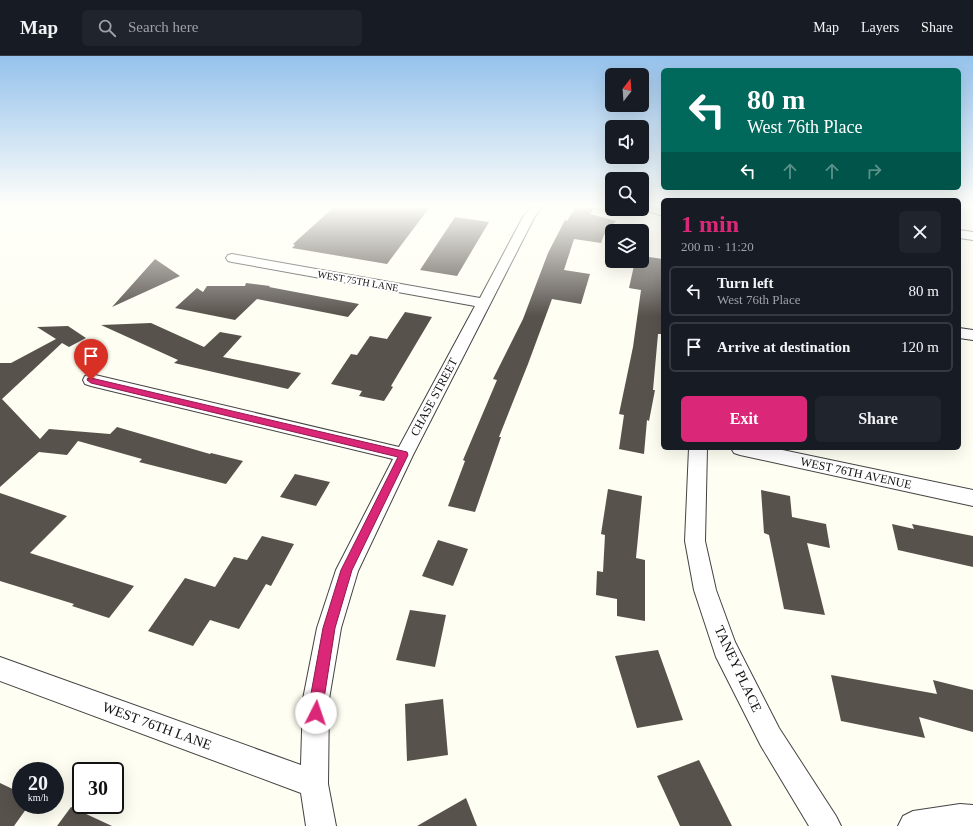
<!DOCTYPE html>
<meta charset="utf-8">
<style>
:root{--surface:#171b24;--page:#20242c;--text:#f1f3f6;--muted:#9ea1a6;--line:#363941;--accent:#db2777}
body{margin:0;font-family:Georgia,serif;background:var(--page);color:var(--text);height:100vh;display:flex;flex-direction:column;font-size:15px;white-space:nowrap}
*{box-sizing:border-box;margin:0}
p{font-size:13px;color:var(--muted)}
.icon{flex:none;width:22px;height:22px;fill:none;stroke:currentColor;stroke-width:2;stroke-linecap:round;stroke-linejoin:round}
.map{position:relative;flex:1;overflow:hidden}
.drawer{position:absolute;left:661px;top:142px;width:300px;height:252px;display:flex;flex-direction:column;background:var(--surface);border-radius:6px;box-shadow:0 4px 16px #0002}
.drawer>*{flex:none}
.hud{position:absolute;left:661px;top:12px;width:300px;height:122px;border-radius:6px;box-shadow:0 4px 16px #0002;background:#00695c;color:#fff;overflow:hidden}
.needle{width:26px;rotate:17deg}
.buttons{position:absolute;left:605px;top:12px;display:grid;gap:8px}
.buttons a{display:grid;place-items:center;width:44px;height:44px;border-radius:6px;background:var(--surface);box-shadow:0 4px 16px #0002;font-size:20px}
.speed{position:absolute;left:12px;top:706px;display:flex;gap:8px;font-size:20px;font-weight:700;text-align:center}
.speed>*{display:grid;place-content:center;width:52px;height:52px;border-radius:50%;background:var(--surface);box-shadow:0 4px 16px #0002;line-height:1}
.speed small{font-size:10px;font-weight:400}
.speed .limit{border:2px solid #111;border-radius:6px;background:#fff;color:#111}
.pin{position:absolute;display:grid;place-items:center;width:34px;height:34px;color:#fff;margin:-41px -17px;border-radius:50% 50% 50% 0;rotate:-45deg;box-shadow:0 0 4px #0007}
.pin .icon{rotate:45deg}
.me{position:absolute;width:44px;margin:-22px;rotate:4deg;stroke-linejoin:round;filter:drop-shadow(0 0 3px #0008)}
.turn{display:flex;align-items:center;gap:14px;height:84px;padding:0 20px;font-size:18px}
.turn .icon{width:52px;height:52px;stroke-width:2.5}
.turn b{display:block;font-size:28px;line-height:34px}
.lanes{display:flex;align-items:center;height:38px;padding:0 20px;background:#0003;justify-content:center;gap:20px;direction:ltr}
.lanes .off{opacity:.35}
.round{display:grid;place-items:center;flex:none;width:42px;height:42px;border-radius:6px;background:var(--page)}
.summary{display:flex;align-items:center;justify-content:space-between;height:68px;padding:0 20px}
h1{font-size:24px;font-weight:600;line-height:30px;color:var(--accent)}
.action{display:flex;gap:8px;margin-top:auto;padding:8px 20px}
.action a{flex:1;height:46px;border-radius:6px;background:var(--accent);color:#fff;font-size:16px;font-weight:600;line-height:46px;text-align:center}
.action a+a{background:var(--page);color:var(--text)}
ul{padding:0;list-style:none}
li{display:flex;align-items:center;gap:12px;height:50px;margin:0 8px 6px;padding:0 12px;border:2px solid var(--line);border-radius:6px}
li div{flex:1}
li b{display:block;font-size:15px}
li em{font-style:normal}
header{display:flex;align-items:center;gap:24px;box-sizing:border-box;height:56px;padding:0 20px;background:var(--surface);border-bottom:1px solid var(--line)}
header strong{font-size:19px}
nav{display:flex;gap:22px;margin-inline-start:auto;font-size:14px}
.search{width:280px;height:36px;background:var(--page);display:flex;align-items:center;gap:10px;box-sizing:border-box;padding:0 14px;border-radius:6px;color:var(--muted);font-size:15px}
.map>svg:first-child{display:block}
</style>
<header>
<strong>Map</strong>
<div class="search"><svg class="icon" aria-label="search" viewBox="0 0 24 24"><circle cx="10" cy="10" r="6"/><path d="M15 15l6 6"/></svg>Search here</div>
<nav><a>Map</a><a>Layers</a><a>Share</a></nav>
</header>
<div class="map">
<svg width="973" height="770" viewBox="0 0 973 770">
<rect width="100%" height="100%" fill="#fefef3"/>
<path fill="#58524d" d="M333 152H429L387 208 292 192 295 189 293 188Z
M575 152H594L590 158 616 165 604 179 601 187 574 183 564 214 590 218 581 248 552 243 528 308 499 381H501L475 456 448 450 465 405 463 404 497 324 493 323 523 263 548 197 565 164 567 165Z
M455 161 489 166 457 220 420 214Z
M642 200 663 203V251L661 278H658L653 334H655L649 365 647 364 644 398 619 393 624 359 619 358 633 291 641 234 629 232 635 205H642Z
M155 203 180 220 112 251Z
M246 227 270 230 269 231 359 248 348 261 257 243 235 264 175 252 197 232 203 236 207 230H245Z
M405 256 432 261 391 330 393 331 384 345 359 340 362 335 331 328 351 298 357 299 370 280 387 283Z
M151 267 204 291 220 276 242 280 223 301 301 317 288 333 174 307 178 304 101 269Z
M68 270 86 282 69 291 62 287 2 343 40 383 49 373 110 378 117 371 210 398 211 397 243 405 226 428 139 406 142 403 78 385 67 399 39 396 0 431V307H11L56 283 37 271Z
M295 418 330 426 316 450 280 441Z
M608 433 642 440 636 502 645 504V565L617 560V543L596 539 597 515 603 516 605 479 601 478Z
M761 434 790 440 792 461 826 468 830 492 807 487 825 559 784 553 769 479 764 477Z
M0 437 67 460 30 497 134 530 109 562 72 550 74 548 0 525Z
M892 468 914 473 912 468 973 480V511L898 494Z
M262 480 294 488 271 530 266 528 239 573 210 564 193 590 148 575 185 522 215 531 234 501 247 504Z
M438 484 468 493 453 530 422 520Z
M410 554 446 559 435 611 396 604Z
M658 594 683 664 637 672 615 600Z
M831 619 937 638 933 624 973 634V676L919 661 925 682 841 665Z
M443 643 448 699 407 705 405 648Z
M699 704 732 770H680L657 720Z
M0 727 21 737V749H29L14 770H0Z
M466 742 477 770H417Z
M71 751 112 770H57Z"/>
<g fill="none" stroke-linecap="round" stroke-linejoin="round">
<defs>
<path id="minor" d="M530 152H541L534 162 413 399 358 515 341 572 329 643 328 728 336 770H306L301 737 0 625V601L301 709 303 643 317 572 336 514 393 403 91 330 85 328 83 324 85 320 91 318 399 391 475 250 232 206 228 205 226 202 228 199 232 198 480 242 523 161Z
M644 152 663 153V160L645 154Z
M959 174 973 176V184L959 182Z
M959 272 973 274V284L959 282Z
M689 392H707L705 485 716 534 735 586 779 672 836 760 841 770H809L761 690 716 601 694 534 685 485Z
M731 392H773L973 434V450L740 399 734 397Z
M960 748 973 749V770H898L903 760 913 755Z"/>
</defs>
<use href="#minor" stroke="#434343" stroke-width="2"/>
<use href="#minor" fill="#fff" fill-rule="evenodd"/>
</g>
<linearGradient id="sky" x2="0" y2="1"><stop stop-color="#95c2ec"/><stop offset="0.58" stop-color="#fffffa"/><stop offset="1" stop-color="#fffffa" stop-opacity="0"/></linearGradient>
<rect width="973" height="260" fill="url(#sky)"/>
<path fill="#db2777" stroke="#8e194d" d="M88 322H91L407 396 408 399 352 514 335 572 321 662 316 664 311 662 309 657 310 643 323 572 341 514 398 401 91 327 87 324Z"/>
<g text-anchor="middle" dominant-baseline="central" stroke-width="4" stroke-linejoin="round" paint-order="stroke">
<g font-size="10" fill="#101010" stroke="#fff">
<text transform="translate(358 225) rotate(10)">WEST 75TH LANE</text>
</g>
<g font-size="12" fill="#101010" stroke="#fff">
<text transform="translate(434 341) rotate(-62)">CHASE STREET</text>
<text transform="translate(856 417) rotate(12)">WEST 76TH AVENUE</text>
</g>
<g font-size="14" fill="#101010" stroke="#fff">
<text transform="translate(738 613) rotate(65)">TANEY PLACE</text>
<text transform="translate(157 670) rotate(20)">WEST 76TH LANE</text>
</g>
</g>
</svg>
<div class="buttons">
<a><svg class="needle" viewBox="-14 -14 28 28"><path d="M0-13l5 13h-10z" fill="#e53935"/><path d="M0 13l5-13h-10z" fill="#9ea1a6"/></svg></a>
<a><svg class="icon" aria-label="sound" viewBox="0 0 24 24"><path d="M4 9h4l5-4v14l-5-4H4zM17 9q2 3 0 6"/></svg></a>
<a><svg class="icon" aria-label="search" viewBox="0 0 24 24"><circle cx="10" cy="10" r="6"/><path d="M15 15l6 6"/></svg></a>
<a><svg class="icon" aria-label="layers" viewBox="0 0 24 24"><path d="M12 4l9 5-9 5-9-5zM3 14l9 5 9-5"/></svg></a>
</div>
<div class="speed"><div>20<small>km/h</small></div><div class="limit">30</div></div>
<div class="pin" style="left:91px;top:324px;background:#d93025"><svg class="icon" aria-label="arrive" viewBox="0 0 24 24"><path d="M6 21V4h12l-3 4 3 4H6"/></svg></div>
<svg class="me" style="left:316px;top:657px" viewBox="-20 -20 40 40"><circle r="19" fill="#fff"/><path d="M0-13L10 11 0 6-10 11z" fill="#db2777"/></svg>
<div class="hud">
<div class="turn"><svg class="icon" aria-label="left" viewBox="0 0 24 24"><path d="M17 20v-9H6M10 6l-5 5 5 5"/></svg><div><b>80 m</b>West 76th Place</div></div>
<div class="lanes"><svg class="icon" aria-label="left" viewBox="0 0 24 24"><path d="M17 20v-9H6M10 6l-5 5 5 5"/></svg><svg class="icon off" aria-label="ahead" viewBox="0 0 24 24"><path d="M12 20V5M6 11l6-6 6 6"/></svg><svg class="icon off" aria-label="ahead" viewBox="0 0 24 24"><path d="M12 20V5M6 11l6-6 6 6"/></svg><svg class="icon off" aria-label="right" viewBox="0 0 24 24"><path d="M7 20v-9h11M14 6l5 5-5 5"/></svg></div>
</div>
<section class="drawer">
<div class="summary"><div><h1>1 min</h1><p>200 m · 11:20</p></div><a class="round"><svg class="icon" aria-label="close" viewBox="0 0 24 24"><path d="M6 6l12 12M18 6L6 18"/></svg></a></div>
<ul>
<li><svg class="icon" aria-label="left" viewBox="0 0 24 24"><path d="M17 20v-9H6M10 6l-5 5 5 5"/></svg><div><b>Turn left</b><p>West 76th Place</p></div><em>80 m</em></li>
<li><svg class="icon" aria-label="arrive" viewBox="0 0 24 24"><path d="M6 21V4h12l-3 4 3 4H6"/></svg><div><b>Arrive at destination</b></div><em>120 m</em></li>
</ul>
<div class="action"><a>Exit</a><a>Share</a></div>
</section>
</div>
